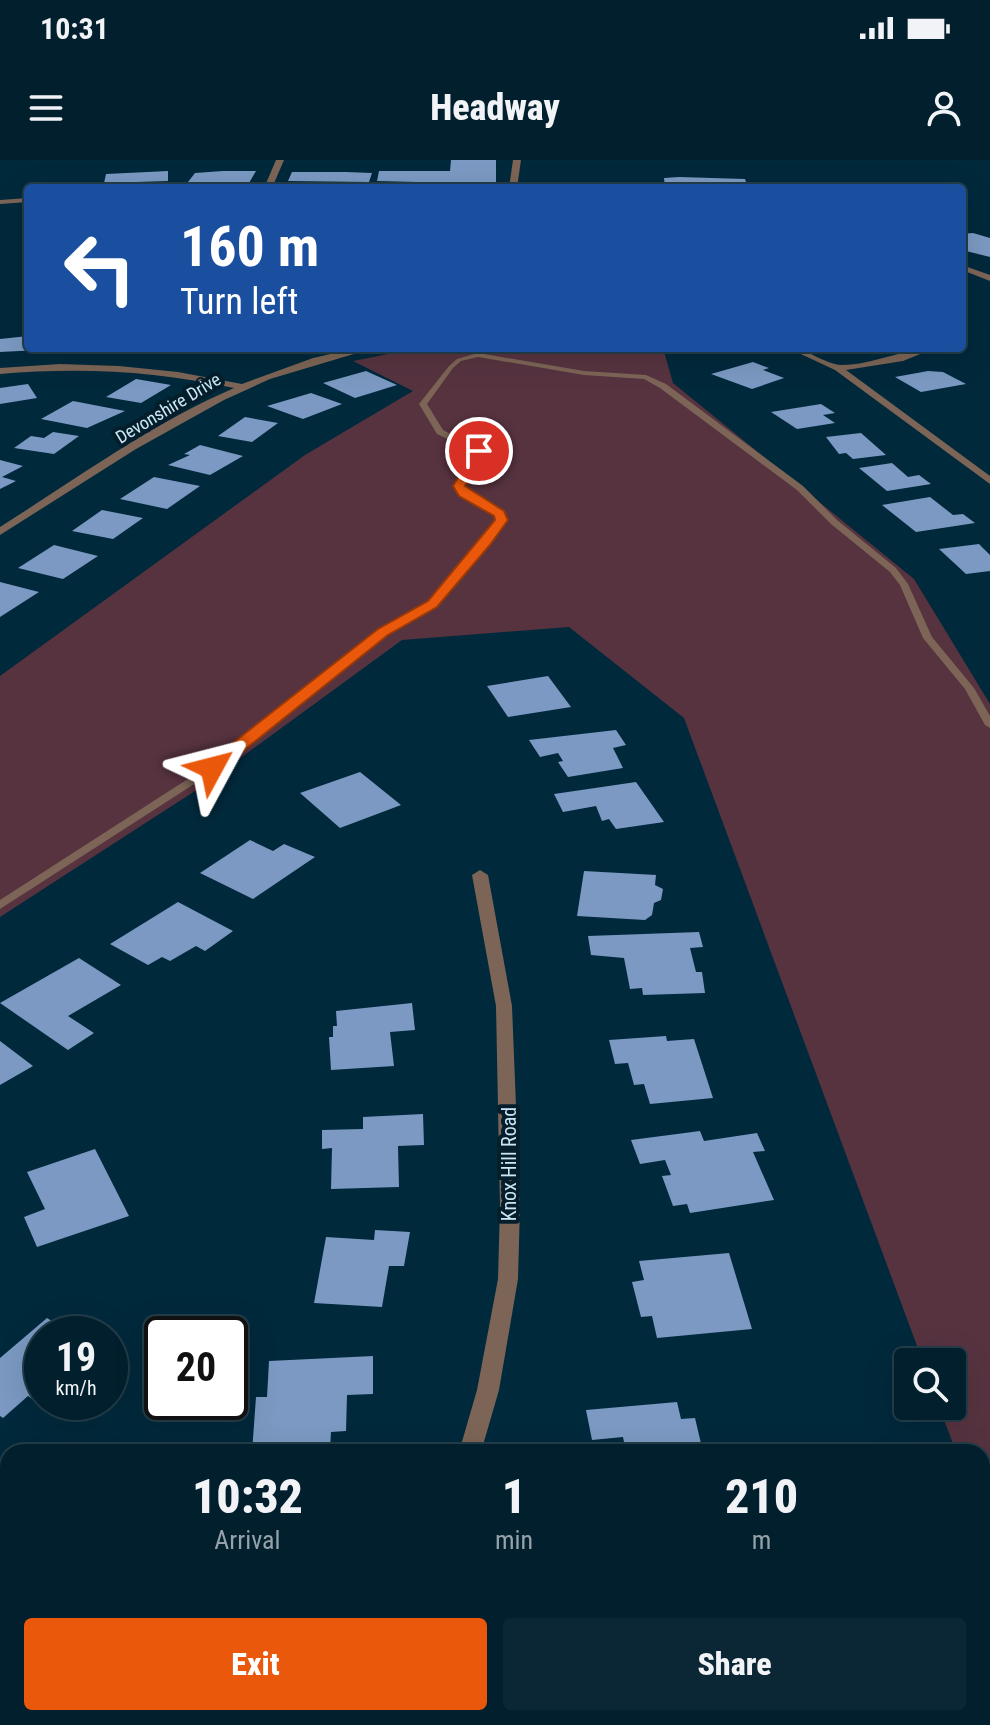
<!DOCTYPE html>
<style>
:root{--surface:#011f2d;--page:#0b2735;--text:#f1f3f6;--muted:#96a2aa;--line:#233d49;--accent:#ea580c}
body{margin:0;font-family:"Roboto Condensed",sans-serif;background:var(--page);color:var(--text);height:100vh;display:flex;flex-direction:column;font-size:30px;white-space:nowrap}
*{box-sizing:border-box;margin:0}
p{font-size:26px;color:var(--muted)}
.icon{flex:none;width:44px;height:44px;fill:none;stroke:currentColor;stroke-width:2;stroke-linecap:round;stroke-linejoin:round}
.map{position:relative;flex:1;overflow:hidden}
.panel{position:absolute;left:0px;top:1284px;width:990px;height:282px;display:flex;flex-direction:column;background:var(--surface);border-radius:24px 24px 0 0;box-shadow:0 8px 32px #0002,0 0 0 2px var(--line)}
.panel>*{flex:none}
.guide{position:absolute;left:24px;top:24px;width:942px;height:168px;border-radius:8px;box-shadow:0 8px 32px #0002,0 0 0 2px var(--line);background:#1a4fa0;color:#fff;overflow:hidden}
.fabs{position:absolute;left:894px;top:1188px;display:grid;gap:16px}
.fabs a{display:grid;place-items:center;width:72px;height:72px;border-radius:8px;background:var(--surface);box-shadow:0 8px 32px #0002,0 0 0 2px var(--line);font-size:40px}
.speed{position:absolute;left:24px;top:1156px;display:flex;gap:16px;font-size:40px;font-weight:700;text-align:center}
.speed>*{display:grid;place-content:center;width:104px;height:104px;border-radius:50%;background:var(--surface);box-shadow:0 8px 32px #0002,0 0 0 2px var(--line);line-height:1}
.speed small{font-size:20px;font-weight:400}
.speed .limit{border:4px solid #111;border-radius:12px;background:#fff;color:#111}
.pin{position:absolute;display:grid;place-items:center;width:68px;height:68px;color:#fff;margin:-34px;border:4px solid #fff;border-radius:50%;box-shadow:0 2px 8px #0007}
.me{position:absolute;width:88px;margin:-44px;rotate:52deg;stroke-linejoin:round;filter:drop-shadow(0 0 6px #0008)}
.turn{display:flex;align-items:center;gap:28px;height:168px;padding:0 24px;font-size:36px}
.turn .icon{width:104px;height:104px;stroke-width:2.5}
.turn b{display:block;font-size:56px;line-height:68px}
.eta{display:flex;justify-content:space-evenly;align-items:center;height:136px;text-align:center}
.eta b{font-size:48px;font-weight:800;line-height:56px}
.primary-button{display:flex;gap:16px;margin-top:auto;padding:16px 24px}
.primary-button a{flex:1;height:92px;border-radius:8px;background:var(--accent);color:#fff;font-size:32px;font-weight:800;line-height:92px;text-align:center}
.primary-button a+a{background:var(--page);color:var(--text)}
.status{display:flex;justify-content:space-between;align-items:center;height:56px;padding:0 40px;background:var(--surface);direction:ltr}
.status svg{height:22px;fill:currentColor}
header{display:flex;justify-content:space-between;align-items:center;height:104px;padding:0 24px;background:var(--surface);font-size:36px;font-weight:800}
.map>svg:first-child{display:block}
</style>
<div class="status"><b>10:31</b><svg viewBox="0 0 49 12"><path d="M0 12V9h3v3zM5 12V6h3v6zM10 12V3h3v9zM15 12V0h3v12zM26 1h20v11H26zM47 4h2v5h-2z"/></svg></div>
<header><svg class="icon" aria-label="menu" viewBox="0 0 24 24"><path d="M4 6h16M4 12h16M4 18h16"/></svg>Headway<svg class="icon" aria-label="person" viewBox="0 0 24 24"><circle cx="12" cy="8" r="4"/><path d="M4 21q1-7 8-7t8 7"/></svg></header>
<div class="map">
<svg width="990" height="1565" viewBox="0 0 990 1565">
<rect width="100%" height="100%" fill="#01293c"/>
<path fill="#573340" d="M418 188H663L673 223 914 419 990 544V1382L982 1361V1292H956L939 1246H952V1202H923L684 558 569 467 402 480 195 631 0 757V516L305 295 413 231 353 201Z"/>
<path fill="#7b99c2" d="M451 0H496V24L377 21 379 11H450Z
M168 11V21L104 23 106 14Z
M223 11H256L249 23 188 22 195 13Z
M292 12H346L372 13 369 22 288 21Z
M679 17 745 19 748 28H665L664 18Z
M973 73 990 78V97L962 90V74Z
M28 176V188L39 190 0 192V179Z
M172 188H226L227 193 173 194Z
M753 202 769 208 763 210 784 218 752 229 711 214Z
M366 211 397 225 355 238 323 223Z
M928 211 943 212 966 224 921 232 895 217Z
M136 219 171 225 141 243 106 237Z
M28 224 37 238 0 244V228Z
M311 233 342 244 303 259 267 246Z
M73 241 125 251 87 268 41 259Z
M821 244 835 253 823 255 835 263 797 269 771 252Z
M245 257 278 263 252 282 218 276Z
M53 272 79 276 54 294 14 288 31 276 44 278Z
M861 273 886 295 853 299 846 293 839 294 826 277Z
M200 285 243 296 210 315 168 305 190 295 184 294Z
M0 300 23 306 2 317 16 321 0 329Z
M892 303 908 317 919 315 931 324 887 331 859 308Z
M154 317 200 326 167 349 120 339Z
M930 337 953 355 963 354 975 363 916 372 882 345Z
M102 350 143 358 113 379 72 371Z
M979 384 990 395V411L966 414 939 389Z
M54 385 98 396 63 419 18 408Z
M0 422 39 432 0 457Z
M548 516 571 547 508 557 487 526Z
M616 570 626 585 613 588 623 608 568 617 558 602 563 601 558 593 540 597 529 580Z
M360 612 401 645 340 668 300 633Z
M636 622 664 662 616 669 609 659 602 661 596 646 563 652 554 634Z
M250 680 273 691 284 684 315 697 253 739 200 713Z
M584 711 656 715 655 725 663 729 661 740 654 743 652 755 645 760 577 756Z
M178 742 233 771 205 791 196 786 170 801 162 797 148 805 110 784Z
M699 772 703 787 690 788 696 812H702L705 833 643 835 642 828 630 829 624 798 591 795 588 776Z
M79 798 121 825 68 856 94 873 68 890 0 843Z
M412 843 415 870 390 872 394 906 331 910 329 877H333V866H337L336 851Z
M666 876 667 881 694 879 713 938 650 944 644 924 634 925 628 903 615 904 609 880Z
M0 881 33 906 0 925Z
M423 954 424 985 398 986 399 1027 331 1029 332 988 322 989V970L363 969V957Z
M700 971 704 981 757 973 765 991 753 992 774 1040 690 1053 687 1044 673 1046 662 1016 671 1015 665 1000 640 1004 631 980Z
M95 989 129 1056 37 1087 24 1057 45 1049 27 1012Z
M375 1070 410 1072 404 1106H389L382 1147 314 1143 326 1077 374 1080Z
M729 1093 752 1169 657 1178 652 1156 641 1157 632 1122 644 1120 639 1101Z
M47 1158 73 1174H42V1237L37 1242 28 1236 3 1258 0 1256V1198Z
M373 1196V1234L347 1235 346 1271 331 1272 330 1289 252 1292 256 1237H267L269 1201Z
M677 1242 681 1259 695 1258 703 1292H626L623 1277 592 1280 586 1250Z
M0 1543H8L9 1565H0Z
M165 1558H257L265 1565H157Z
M524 1558H663L662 1565H523Z"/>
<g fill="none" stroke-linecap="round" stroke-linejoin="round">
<path fill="#7c6556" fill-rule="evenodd" d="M478 193 584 211 646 215 666 224 803 326 837 360 896 408 908 424 932 477 974 528 990 556V568L985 565 965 529 923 478 900 425 890 412 831 364 797 330 660 228 644 219 584 215 478 197 461 201 453 208 427 244 443 270 483 291V296L463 326 466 331 502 352 505 360 435 446 386 474 216 610 0 749V740L208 606 380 470 429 442 497 360 495 355 460 335 455 326 475 296V292L437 274 419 244 449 206 457 199Z"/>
<path fill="#7c6556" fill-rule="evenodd" d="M276 0H284L272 28H264Z
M513 0H521L517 28H509Z
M357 188H374L270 219 224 240 136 289 0 375V367C76 319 151 264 234 228 156 211 79 207 0 214V208L60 204 119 206 178 212 242 224 313 198Z
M788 188C808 188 823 204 842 205 873 205 905 188 935 188L903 201 846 210 990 316V324L835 210Z
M480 710 488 715 512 846 520 1046 518 1119 499 1230 481 1292H459L477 1230 498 1119 500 1046 496 846 472 715Z
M425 1558H449V1565H425Z"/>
<path fill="#7c6556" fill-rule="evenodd" d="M28 38V42L0 44V40Z
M962 105 990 115V121L962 110Z"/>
</g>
<path fill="#ea580c" stroke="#983908" stroke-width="2" d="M475 288 485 291 465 326 504 351 508 360 490 385 437 447 388 475 218 611H206V604L378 469 428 441 495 360 494 356 459 336 453 326Z"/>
<g text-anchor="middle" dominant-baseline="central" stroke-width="8" stroke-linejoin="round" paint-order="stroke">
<g font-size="18" fill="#cde6f6" stroke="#041e2c">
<text transform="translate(168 248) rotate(-31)">Devonshire Drive</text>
</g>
<g font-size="20" fill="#cde6f6" stroke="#041e2c">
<text transform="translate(509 1004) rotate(-90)">Knox Hill Road</text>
</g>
</g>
</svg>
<div class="fabs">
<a><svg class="icon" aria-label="search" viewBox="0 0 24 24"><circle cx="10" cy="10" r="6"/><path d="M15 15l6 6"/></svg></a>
</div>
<div class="speed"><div>19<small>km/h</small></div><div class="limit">20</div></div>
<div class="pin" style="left:479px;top:291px;background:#d93025"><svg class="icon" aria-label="arrive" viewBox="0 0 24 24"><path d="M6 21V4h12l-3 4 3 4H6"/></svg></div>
<svg class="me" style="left:212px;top:608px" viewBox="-20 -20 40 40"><path d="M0-17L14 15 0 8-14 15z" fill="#ea580c" stroke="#fff" stroke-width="4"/></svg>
<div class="guide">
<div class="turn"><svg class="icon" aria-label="left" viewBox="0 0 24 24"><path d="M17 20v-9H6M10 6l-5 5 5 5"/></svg><div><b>160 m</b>Turn left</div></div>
</div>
<section class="panel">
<div class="eta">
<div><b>10:32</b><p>Arrival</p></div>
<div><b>1</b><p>min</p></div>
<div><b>210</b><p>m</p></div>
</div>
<div class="primary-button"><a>Exit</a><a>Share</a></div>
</section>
</div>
